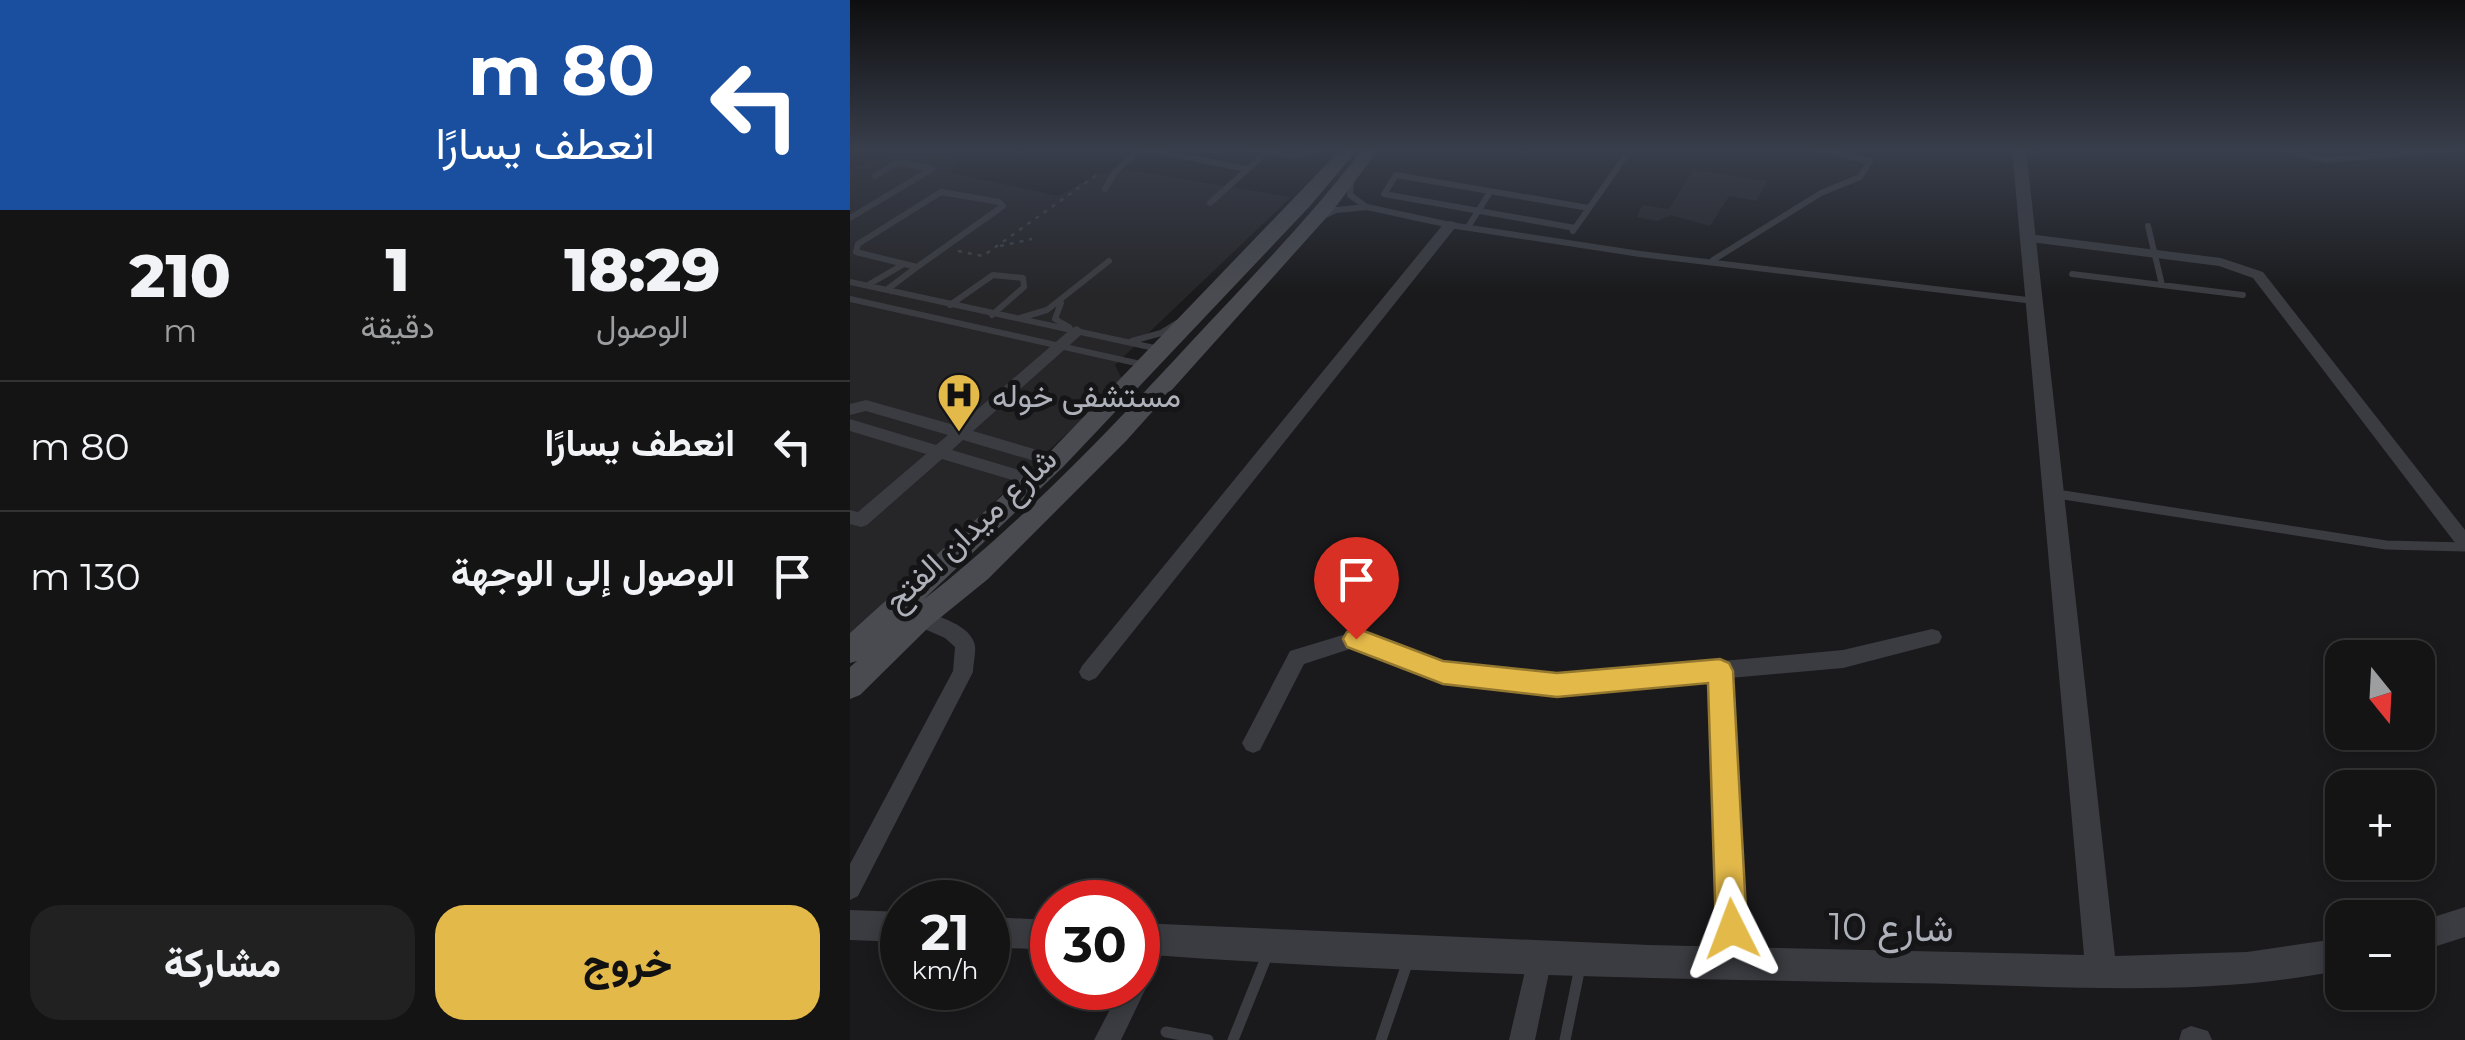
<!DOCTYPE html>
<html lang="ar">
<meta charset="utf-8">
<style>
:root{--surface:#141415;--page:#212122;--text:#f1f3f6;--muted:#9d9ea0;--line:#333334;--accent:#e3b94a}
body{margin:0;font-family:Montserrat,Vazirmatn,sans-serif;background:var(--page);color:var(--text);direction:rtl;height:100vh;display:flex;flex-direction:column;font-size:38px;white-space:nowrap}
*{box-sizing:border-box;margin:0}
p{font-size:32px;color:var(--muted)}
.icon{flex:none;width:55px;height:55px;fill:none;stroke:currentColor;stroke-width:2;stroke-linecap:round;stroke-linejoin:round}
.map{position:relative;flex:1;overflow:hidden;direction:ltr}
.drawer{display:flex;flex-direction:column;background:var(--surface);width:850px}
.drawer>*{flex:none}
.banner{background:#1a4fa0;color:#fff;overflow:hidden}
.needle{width:65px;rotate:162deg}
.controls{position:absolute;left:1475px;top:640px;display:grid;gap:20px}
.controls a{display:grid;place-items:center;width:110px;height:110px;border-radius:20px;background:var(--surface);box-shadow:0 5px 15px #0003,0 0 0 2px var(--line);font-size:50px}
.speed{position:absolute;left:30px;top:880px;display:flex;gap:20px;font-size:50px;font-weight:700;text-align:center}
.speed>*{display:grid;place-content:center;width:130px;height:130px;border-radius:50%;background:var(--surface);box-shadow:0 5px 15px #0003,0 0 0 2px var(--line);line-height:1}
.speed small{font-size:25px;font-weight:400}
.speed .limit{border:15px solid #d22;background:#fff;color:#111}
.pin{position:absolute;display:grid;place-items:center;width:85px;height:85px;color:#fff;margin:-102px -42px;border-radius:50% 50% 50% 0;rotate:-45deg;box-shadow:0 0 10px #0007}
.pin .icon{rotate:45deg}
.me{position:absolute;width:110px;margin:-55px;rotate:357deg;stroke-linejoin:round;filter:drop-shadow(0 0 8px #0008)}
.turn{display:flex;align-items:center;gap:35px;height:210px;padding:0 30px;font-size:45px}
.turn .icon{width:130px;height:130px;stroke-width:2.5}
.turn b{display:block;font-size:70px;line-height:85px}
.eta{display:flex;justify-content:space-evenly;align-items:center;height:170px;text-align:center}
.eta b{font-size:60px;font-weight:800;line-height:70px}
.button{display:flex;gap:20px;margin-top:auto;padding:20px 30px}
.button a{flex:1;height:115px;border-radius:30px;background:var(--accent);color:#111;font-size:40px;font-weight:800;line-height:115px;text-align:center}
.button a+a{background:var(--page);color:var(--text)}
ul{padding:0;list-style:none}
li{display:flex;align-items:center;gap:30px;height:130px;padding:0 30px;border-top:2px solid var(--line)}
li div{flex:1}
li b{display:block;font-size:38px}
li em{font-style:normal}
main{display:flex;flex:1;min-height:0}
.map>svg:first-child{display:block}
</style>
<main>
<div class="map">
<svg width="1615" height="1040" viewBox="0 0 1615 1040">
<rect width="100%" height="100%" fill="#1a1a1c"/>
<path fill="#262629" d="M62 149 109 158 101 173 209 196 246 175 278 170 441 197 265 365 273 381 0 637V168Z
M843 170 917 181 907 201 879 196 860 226 821 215 807 221 787 217 792 205 819 209Z"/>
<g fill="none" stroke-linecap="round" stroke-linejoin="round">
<path stroke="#414347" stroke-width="2.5" stroke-dasharray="4 6" stroke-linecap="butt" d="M150 246 182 239
M108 251 133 256 248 174"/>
<path stroke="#3b3c41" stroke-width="6" d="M296 149 397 169
M401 149 446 156 468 149
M1432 149 1476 160 1603 149
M501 180 500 195 515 206
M255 189 264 173 290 149
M91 192 149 202 153 206 67 267 6 252 8 244Z
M360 203 420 149
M471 217 486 210 517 207 600 225 790 254 1185 301
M0 218 82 169 48 162 25 176
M1298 226 1312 285
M618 227 640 192
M725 228 534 194 546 175 739 208
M723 231 775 157
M863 260 971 193 1010 177 1020 161 967 149
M1222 274 1393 295
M0 282 309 349
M18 285 54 264
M41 291 39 288 67 267
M0 299 295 365
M211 303 205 319 219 327
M100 305 143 275 173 278 174 287 142 315
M170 318 197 310 259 261
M282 341 311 333 327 323"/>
<path stroke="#3b3c41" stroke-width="9" d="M1207 494 1536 545 1615 547"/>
<path stroke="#3b3c41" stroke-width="11" d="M316 1032 358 1040
M383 1040 418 953
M531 1040 558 961
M715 1040 730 967"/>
<path fill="#3b3c41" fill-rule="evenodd" d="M600 221 605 222V228L246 678 239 681 232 678 229 672 232 666 595 222Z
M1178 234 1371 258 1413 272 1615 530V550L1609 548 1403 278 1369 266 1173 241 1172 238Z
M227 326 234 331 232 334 123 431 211 457 213 461 211 465 205 467 113 440 102 450 192 477 194 481 192 485 186 487 92 459 17 525 11 527 0 524V510L8 512 76 454 0 431V419L86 445 98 435 16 411 0 415V404L16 400 108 426 222 328Z
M70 610C87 616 122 625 125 646 126 654 123 664 123 672L8 896 0 900V864L103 671 105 647 95 638 63 624 60 618 63 612Z
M1082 629 1089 631 1092 637 1089 643 993 668 880 678 895 966 892 975 883 978 874 975 871 966 860 680 707 694 593 681 506 647 454 664 410 750 403 753 396 750 392 743 440 651 506 631 593 663 707 676 993 650Z
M307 928 316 931 319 940 271 1040H244L271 988H288V954L298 931Z
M690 946 699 949 702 958 685 1040H659L678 958 681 949Z
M1341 1026 1358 1031 1362 1040H1329L1332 1030Z"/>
<path fill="#3b3c41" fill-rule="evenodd" d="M1162 149H1176L1265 956 1397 952 1492 938V970C1348 999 1200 985 1054 983 799 979 542 973 288 954V923L799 945 1234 955Z
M1615 907V937L1568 952V922Z
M0 910 52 912V942L0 940Z
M138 917 202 920V950L138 947Z"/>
<path fill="#494b50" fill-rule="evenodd" d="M491 149H508L460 206 213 467 73 600C170 524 257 433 341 342 400 279 460 217 513 149H529L484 209 276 441 138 579 80 626 10 695 0 699V667L7 661 0 663V633L197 455Z"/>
</g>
<linearGradient id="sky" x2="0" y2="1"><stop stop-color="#0e0e0f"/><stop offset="0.51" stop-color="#383e4b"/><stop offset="1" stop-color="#383e4b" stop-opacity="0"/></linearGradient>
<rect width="1615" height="294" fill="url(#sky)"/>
<path fill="#e3b94a" stroke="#947830" stroke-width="2.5" d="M506 628 593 661 707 673 870 659 879 663 883 671 897 929 893 940 882 944 871 940 866 929 858 683 707 697 593 684 497 647 493 639 497 632Z"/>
<defs>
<symbol id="hospital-pin" viewBox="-11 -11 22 30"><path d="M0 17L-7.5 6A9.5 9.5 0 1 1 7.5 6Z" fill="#e3b94a" stroke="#151517"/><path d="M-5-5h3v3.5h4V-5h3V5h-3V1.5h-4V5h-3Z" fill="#111"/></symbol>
</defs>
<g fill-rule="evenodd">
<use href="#hospital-pin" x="84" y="370" width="50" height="68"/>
</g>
<g text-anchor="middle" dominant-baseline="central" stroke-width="10" stroke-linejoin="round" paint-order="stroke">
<g font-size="32" fill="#aeb1ba" stroke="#151517" text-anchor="start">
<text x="142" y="395">مستشفى خوله</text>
</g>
<g font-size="32" fill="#aeb1ba" stroke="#151517">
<text transform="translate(120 529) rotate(-43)">شارع ميدان الفتح</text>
</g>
<g font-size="38" fill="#aeb1ba" stroke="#151517">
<text transform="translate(1041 927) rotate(1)">شارع 10</text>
</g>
</g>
</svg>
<div class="controls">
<a><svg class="needle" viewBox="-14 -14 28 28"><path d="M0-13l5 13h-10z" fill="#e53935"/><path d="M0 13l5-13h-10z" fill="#9d9ea0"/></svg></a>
<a>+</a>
<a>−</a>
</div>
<div class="speed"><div>21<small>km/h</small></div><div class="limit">30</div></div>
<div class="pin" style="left:506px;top:639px;background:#d93025"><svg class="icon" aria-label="arrive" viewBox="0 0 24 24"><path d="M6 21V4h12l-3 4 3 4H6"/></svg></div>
<svg class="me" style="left:882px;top:929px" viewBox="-20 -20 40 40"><path d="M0-17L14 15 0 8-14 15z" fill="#e3b94a" stroke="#fff" stroke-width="4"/></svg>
</div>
<section class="drawer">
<div class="banner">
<div class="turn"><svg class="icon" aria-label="left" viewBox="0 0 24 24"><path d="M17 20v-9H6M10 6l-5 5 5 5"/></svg><div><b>80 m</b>انعطف يسارًا</div></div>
</div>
<div class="eta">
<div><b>18:29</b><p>الوصول</p></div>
<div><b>1</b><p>دقيقة</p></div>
<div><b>210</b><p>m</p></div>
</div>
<ul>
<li><svg class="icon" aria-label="left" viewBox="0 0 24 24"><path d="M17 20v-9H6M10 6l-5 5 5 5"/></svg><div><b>انعطف يسارًا</b></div><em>80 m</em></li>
<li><svg class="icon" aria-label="arrive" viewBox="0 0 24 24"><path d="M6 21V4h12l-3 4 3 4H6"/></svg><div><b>الوصول إلى الوجهة</b></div><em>130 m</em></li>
</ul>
<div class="button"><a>خروج</a><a>مشاركة</a></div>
</section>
</main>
